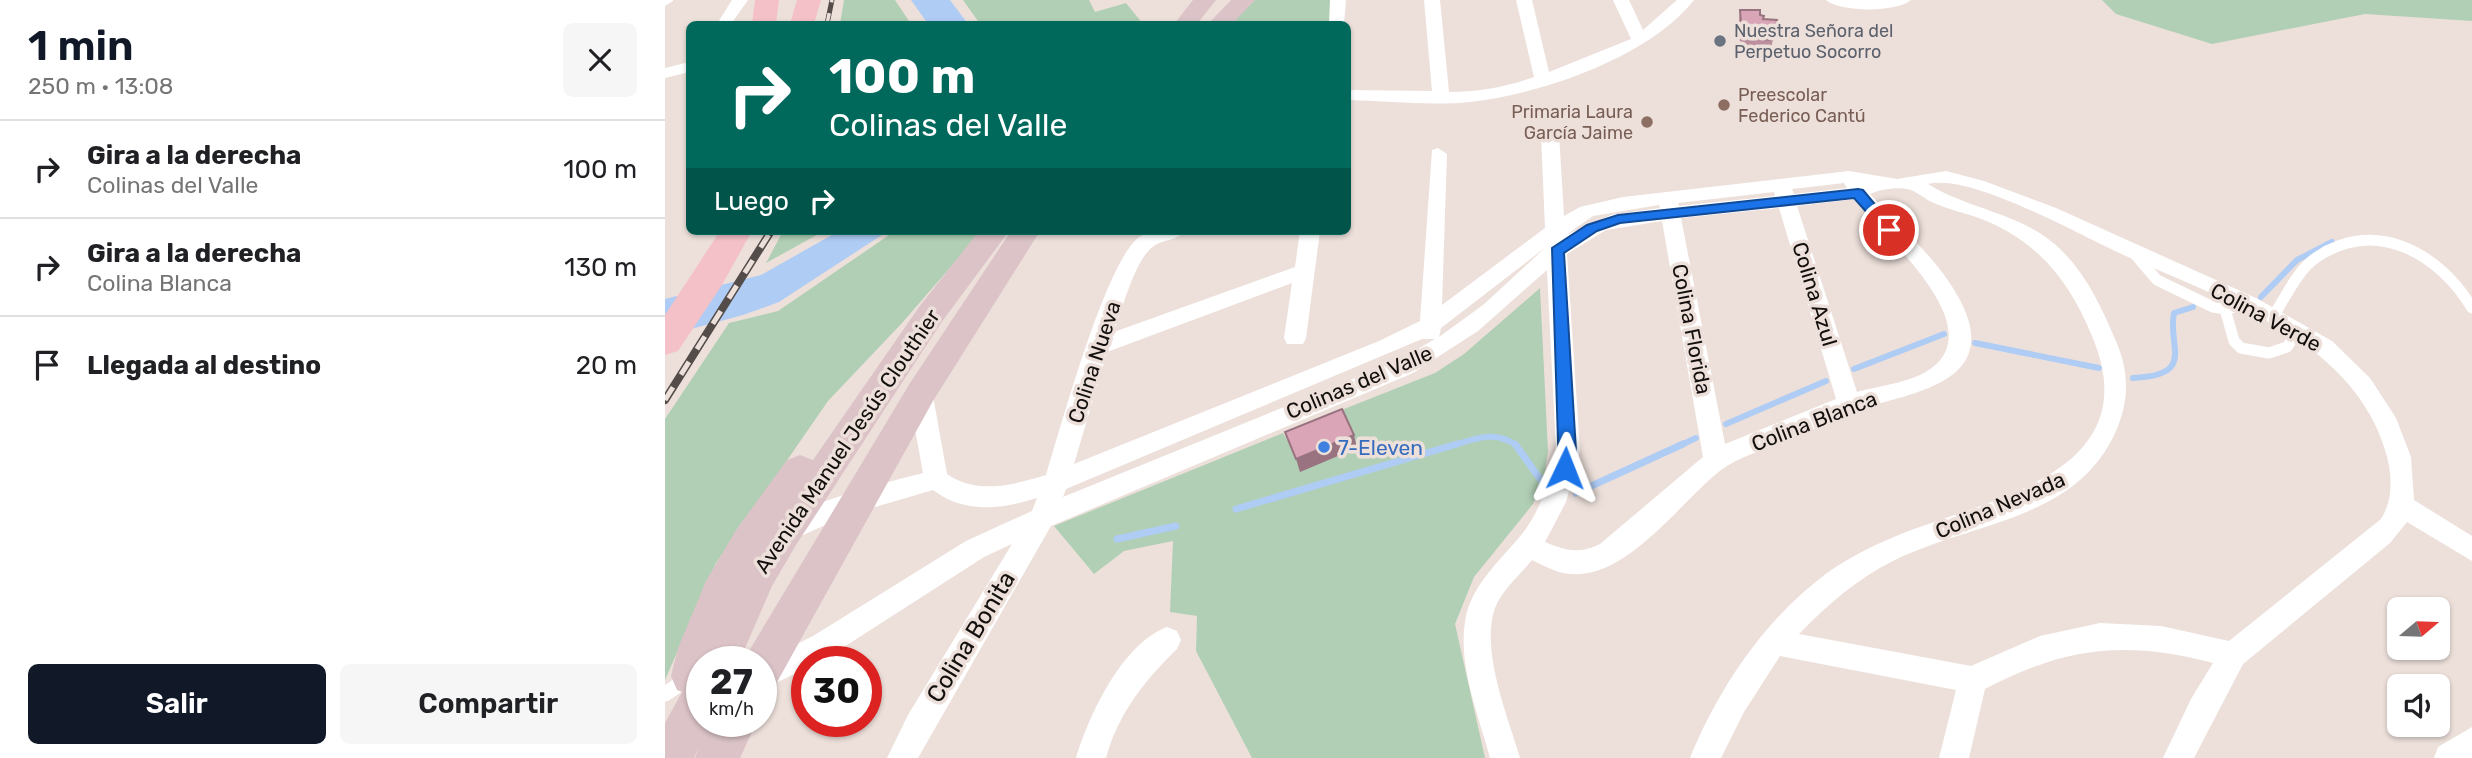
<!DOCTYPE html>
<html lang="es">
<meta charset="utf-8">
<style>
:root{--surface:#fff;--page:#f6f6f6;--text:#202124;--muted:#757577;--line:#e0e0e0;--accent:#111827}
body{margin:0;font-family:Rubik,sans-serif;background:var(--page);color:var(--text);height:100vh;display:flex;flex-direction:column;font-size:26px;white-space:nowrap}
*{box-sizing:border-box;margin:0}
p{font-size:23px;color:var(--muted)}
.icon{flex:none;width:38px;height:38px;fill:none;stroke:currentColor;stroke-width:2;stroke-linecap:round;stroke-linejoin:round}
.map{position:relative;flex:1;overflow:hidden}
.panel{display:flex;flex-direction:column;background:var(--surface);width:665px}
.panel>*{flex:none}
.top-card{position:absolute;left:21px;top:21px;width:665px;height:214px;border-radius:10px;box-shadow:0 2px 5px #0004;background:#00695c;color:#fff;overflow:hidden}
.needle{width:46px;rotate:71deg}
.tools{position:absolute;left:1722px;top:597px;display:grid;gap:14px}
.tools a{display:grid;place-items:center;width:63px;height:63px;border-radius:10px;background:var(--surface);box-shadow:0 2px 5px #0004;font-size:35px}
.speed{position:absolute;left:21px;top:646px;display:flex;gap:14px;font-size:35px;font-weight:700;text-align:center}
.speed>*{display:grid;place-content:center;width:91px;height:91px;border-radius:50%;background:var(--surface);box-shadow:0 2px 5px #0004;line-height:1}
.speed small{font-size:18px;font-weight:400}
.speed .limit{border:10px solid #d22;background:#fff;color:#111}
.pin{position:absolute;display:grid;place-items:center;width:60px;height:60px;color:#fff;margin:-30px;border:4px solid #fff;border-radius:50%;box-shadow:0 2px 7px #0007}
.me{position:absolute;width:77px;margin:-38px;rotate:2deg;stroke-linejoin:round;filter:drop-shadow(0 0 5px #0008)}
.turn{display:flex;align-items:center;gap:24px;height:147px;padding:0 28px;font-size:32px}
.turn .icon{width:91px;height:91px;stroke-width:2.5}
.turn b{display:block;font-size:49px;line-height:60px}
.then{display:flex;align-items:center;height:66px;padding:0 28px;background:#0003;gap:14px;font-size:26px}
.round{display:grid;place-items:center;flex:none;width:74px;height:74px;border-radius:10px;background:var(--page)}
.headline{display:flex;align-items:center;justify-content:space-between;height:119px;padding:0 28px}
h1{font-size:42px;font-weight:600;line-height:52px;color:var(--accent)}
.action{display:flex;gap:14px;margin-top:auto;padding:14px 28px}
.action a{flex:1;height:80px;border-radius:10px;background:var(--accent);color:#fff;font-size:28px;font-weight:600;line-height:80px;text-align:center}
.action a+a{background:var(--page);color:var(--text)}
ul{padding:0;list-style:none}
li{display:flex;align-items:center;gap:21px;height:98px;padding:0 28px;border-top:2px solid var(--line)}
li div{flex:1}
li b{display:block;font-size:26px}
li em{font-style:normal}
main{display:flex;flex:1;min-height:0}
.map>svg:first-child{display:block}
</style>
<main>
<section class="panel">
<div class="headline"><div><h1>1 min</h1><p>250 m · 13:08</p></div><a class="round"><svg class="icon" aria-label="close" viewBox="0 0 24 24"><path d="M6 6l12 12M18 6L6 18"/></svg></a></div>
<ul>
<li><svg class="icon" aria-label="right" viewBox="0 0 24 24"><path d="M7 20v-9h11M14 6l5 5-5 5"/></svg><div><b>Gira a la derecha</b><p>Colinas del Valle</p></div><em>100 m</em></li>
<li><svg class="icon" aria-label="right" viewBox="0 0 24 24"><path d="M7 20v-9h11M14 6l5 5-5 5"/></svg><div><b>Gira a la derecha</b><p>Colina Blanca</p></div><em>130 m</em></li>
<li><svg class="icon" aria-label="arrive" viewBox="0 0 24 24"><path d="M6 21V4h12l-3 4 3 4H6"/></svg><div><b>Llegada al destino</b></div><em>20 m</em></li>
</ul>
<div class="action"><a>Salir</a><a>Compartir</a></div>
</section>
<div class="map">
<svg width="1807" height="758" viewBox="0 0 1807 758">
<rect width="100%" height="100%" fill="#ede0db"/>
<path fill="#b1cfb5" d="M179 0H230L246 24H175Z
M298 0H424L430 12 461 3 478 24H315Z
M590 0H667L666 24H565Z
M1437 0H1807V21L1700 14 1547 44 1451 14Z
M118 231H159L101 263Z
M230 231H317L237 323 163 401 51 563 0 680V419L64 323 113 311Z
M875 288 883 451 878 483 868 504 809 577 790 624 820 758H587L531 651 532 616 505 612 508 541 459 551 429 574 389 526 618 433 625 445 674 411 770 373 799 354Z"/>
<path fill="#aeccf4" d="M246 0H285L303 24H263Z
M174 231H223L114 302 78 315 0 336V299L96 275Z"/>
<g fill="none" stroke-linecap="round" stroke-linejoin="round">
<path stroke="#aeccf4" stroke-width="6" d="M1596 297 1632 260 1667 242
M1310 343 1434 368
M1189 369 1279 334
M1468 378C1532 375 1502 347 1509 313L1528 307
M1061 424 1161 381
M786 446C809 439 831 429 852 446
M1014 446 1031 438"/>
<path stroke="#aeccf4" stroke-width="7" d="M850 444 878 483
M911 493 1018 444
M571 509 792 444
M452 539 511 526"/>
<path stroke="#fff" stroke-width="11" d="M1468 252 1492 280 1548 307 1560 309 1581 305
M1560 309 1569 341 1576 348 1604 353 1622 347 1633 331
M1607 318C1620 299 1632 270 1652 257 1711 217 1775 254 1807 308"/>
<path stroke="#fff" stroke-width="15" d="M0 694 24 678"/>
<path fill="#fff" fill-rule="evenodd" d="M0 0H8V1L0 6Z
M67 0H83L66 24H52Z
M665 0H681L679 24H664Z
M759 0H775L784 92C814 92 841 87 869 77L851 0H867L884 72 966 39 948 0H964L978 30 1012 0H1029C983 58 876 94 805 102 766 106 723 101 682 100V90L767 91Z
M1161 0H1246C1231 13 1175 12 1161 0Z
M24 62V72L0 78V68Z
M885 129 894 134 899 216 915 207 958 197 1184 171 1232 179 1281 171 1319 181 1391 208 1591 298 1667 341 1705 378 1731 418 1746 457 1749 500 1807 536V561L1742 522 1725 543 1578 664 1529 758H1498L1526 699 1548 663C1460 640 1400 647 1320 689L1304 758H1274L1291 690 1115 656 1079 712 1056 758H1025C1054 687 1100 619 1162 573 1186 556 1213 543 1241 532 1331 498 1484 470 1427 336 1405 283 1377 246 1324 222 1306 214 1287 211 1269 203 1261 200 1254 193 1246 190 1236 186 1214 189 1205 194 1236 229 1276 261 1297 304 1336 385 1242 393 1192 410 1170 418 1150 429 1129 438 1105 449 1078 454 1056 470 1016 501 963 578 907 574 894 574 879 566 867 560 855 575 837 590 830 608 815 650 843 717 855 758H825C814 716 793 667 800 622 805 584 838 559 860 530 877 506 885 479 891 451L882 270 813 331 748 373 386 526 253 758H222L243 715 347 544 319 557 168 654 154 662H142V668L96 690V662L148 636 301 541 367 511 372 498C337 509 299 514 268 490L183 515 122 542 113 539 109 531C121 506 228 481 258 473L244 396 248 390 256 387 264 390 268 396 282 474C312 495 348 485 381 475 395 431 442 255 476 236 489 229 505 231 519 231 512 241 499 239 489 246 470 258 457 310 449 332L630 267 635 231H655L641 338 638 344H622L619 338 627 283 442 352 409 464 714 341 755 321 767 150 773 148 782 154 777 305 880 228 876 134ZM1179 183 1182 188 1129 194 1127 189ZM1268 183C1313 178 1407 231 1450 251 1548 297 1687 335 1721 453 1727 474 1729 499 1716 519L1564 641 1496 626 1435 623 1375 636 1306 666 1134 634C1163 604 1193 578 1230 560 1309 521 1411 521 1451 431 1465 399 1464 370 1450 339 1435 304 1418 267 1387 242 1350 212 1303 209 1263 184ZM1109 192 1110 196 1014 206 1013 203ZM1190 199C1215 234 1324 322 1268 367 1247 383 1217 385 1192 392L1132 206ZM994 205 995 208 946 215 901 235 928 216ZM1114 208 1171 399 1060 444 1016 218ZM997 221 1038 457 935 544C915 554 901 551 880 542L901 502 915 451 902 254 941 230ZM881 247 818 305 774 337 776 328ZM757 339H770L732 361 398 497 401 489Z
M502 627 512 631 516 640 512 649C479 681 453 714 441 758H411C424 715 457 644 502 627Z
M1807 727V758H1769L1773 747Z"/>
<path fill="#dbc3c7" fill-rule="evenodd" d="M528 0H551L532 24H509Z
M566 0H590L567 24H543Z
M314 231H344L276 323 131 545 107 586 74 662H37V721H92L75 758H30L35 745 29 758H0V723L17 692 12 690 6 676 13 648 41 581 71 530 122 460 135 455 148 460 254 307Z
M346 231H375L268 401 111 684 96 690V662H79L81 656 245 383Z"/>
<path fill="#f5c1c8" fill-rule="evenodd" d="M90 0H114L111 24H87Z
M132 0H156L149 24H125Z
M55 231H87L57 285 13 351 0 355V315Z"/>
<defs>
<path id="rail-far1" d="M162 24 167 0"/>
<path id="rail" d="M0 400 106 231"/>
</defs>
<use href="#rail-far1" stroke="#534c49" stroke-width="5"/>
<use href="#rail" stroke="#534c49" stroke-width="8"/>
<use href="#rail-far1" stroke="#ede0db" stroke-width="3.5" stroke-dasharray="11" stroke-linecap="butt"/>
<use href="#rail" stroke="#ede0db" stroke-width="5" stroke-dasharray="15" stroke-linecap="butt"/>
</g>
<path fill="#bb8f9d" d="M1075 10 1095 15 1110 32 1105 52 1075 49 1074 22Z"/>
<path fill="#997480" d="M689 435 692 448 635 472 631 459Z"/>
<path fill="#daa6b7" stroke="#997480" stroke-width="2" d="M1075 10H1095V15L1099 16 1098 19 1112 20 1107 40 1077 37Z
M677 409 689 435 631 459 620 432Z"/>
<path fill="#1a73e8" stroke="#114b97" stroke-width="2" d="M1193 189 1198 190 1229 227V233H1220L1189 198 955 223 932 231 899 253 911 451 906 473H894L887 248 922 225 953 215Z"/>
<circle fill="#6b7280" stroke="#ede0db" stroke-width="2.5" cx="1055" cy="41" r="7"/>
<g fill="#8d6e63" stroke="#ede0db" stroke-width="2.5">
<circle cx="1059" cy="105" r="7"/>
<circle cx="982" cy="122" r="7"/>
</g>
<circle fill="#3f7fe0" stroke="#ede0db" stroke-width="2.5" cx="659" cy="447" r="7"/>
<g text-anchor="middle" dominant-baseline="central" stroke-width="7" stroke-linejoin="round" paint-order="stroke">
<g font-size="18" fill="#5b616d" stroke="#ede0db" text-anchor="start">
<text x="1069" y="31">Nuestra Señora del<tspan x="1069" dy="21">Perpetuo Socorro</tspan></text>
</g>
<g font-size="18" fill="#785e54" stroke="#ede0db" text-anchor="start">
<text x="1073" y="95">Preescolar<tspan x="1073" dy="21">Federico Cantú</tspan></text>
<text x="968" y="112" text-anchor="end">Primaria Laura<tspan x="968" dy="21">García Jaime</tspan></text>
</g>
<g font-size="21" fill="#130f0d" stroke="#ede0db">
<text transform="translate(1150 294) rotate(73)">Colina Azul</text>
<text transform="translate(1601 317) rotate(28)">Colina Verde</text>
<text transform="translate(1027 329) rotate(79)">Colina Florida</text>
<text transform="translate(429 362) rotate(-72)">Colina Nueva</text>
<text transform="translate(694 382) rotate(-23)">Colinas del Valle</text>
<text transform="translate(1149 421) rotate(-21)">Colina Blanca</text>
<text transform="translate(182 441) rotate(-56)">Avenida Manuel Jesús Clouthier</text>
<text transform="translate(1335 505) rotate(-23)">Colina Nevada</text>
</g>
<g font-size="21" fill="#366cbe" stroke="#ede0db" text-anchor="start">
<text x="673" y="447">7-Eleven</text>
</g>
<g font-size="24" fill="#130f0d" stroke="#ede0db">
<text transform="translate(306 637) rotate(-59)">Colina Bonita</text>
</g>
</g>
</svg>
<div class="tools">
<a><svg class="needle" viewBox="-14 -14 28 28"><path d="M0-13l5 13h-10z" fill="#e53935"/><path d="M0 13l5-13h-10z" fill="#757577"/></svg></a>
<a><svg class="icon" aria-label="sound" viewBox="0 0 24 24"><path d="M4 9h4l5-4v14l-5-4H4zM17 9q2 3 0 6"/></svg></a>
</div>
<div class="speed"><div>27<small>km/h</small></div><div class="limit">30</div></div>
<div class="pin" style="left:1224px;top:230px;background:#d93025"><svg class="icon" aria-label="arrive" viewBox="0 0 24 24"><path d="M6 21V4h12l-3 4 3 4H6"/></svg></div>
<svg class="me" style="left:900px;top:468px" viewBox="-20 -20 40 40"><path d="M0-17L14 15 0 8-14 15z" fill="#1a73e8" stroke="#fff" stroke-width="4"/></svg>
<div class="top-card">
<div class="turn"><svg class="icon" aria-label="right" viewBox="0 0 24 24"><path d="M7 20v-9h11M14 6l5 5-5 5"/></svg><div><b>100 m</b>Colinas del Valle</div></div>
<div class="then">Luego<svg class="icon" aria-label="right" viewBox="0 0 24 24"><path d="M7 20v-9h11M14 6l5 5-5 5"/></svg></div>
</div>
</div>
</main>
